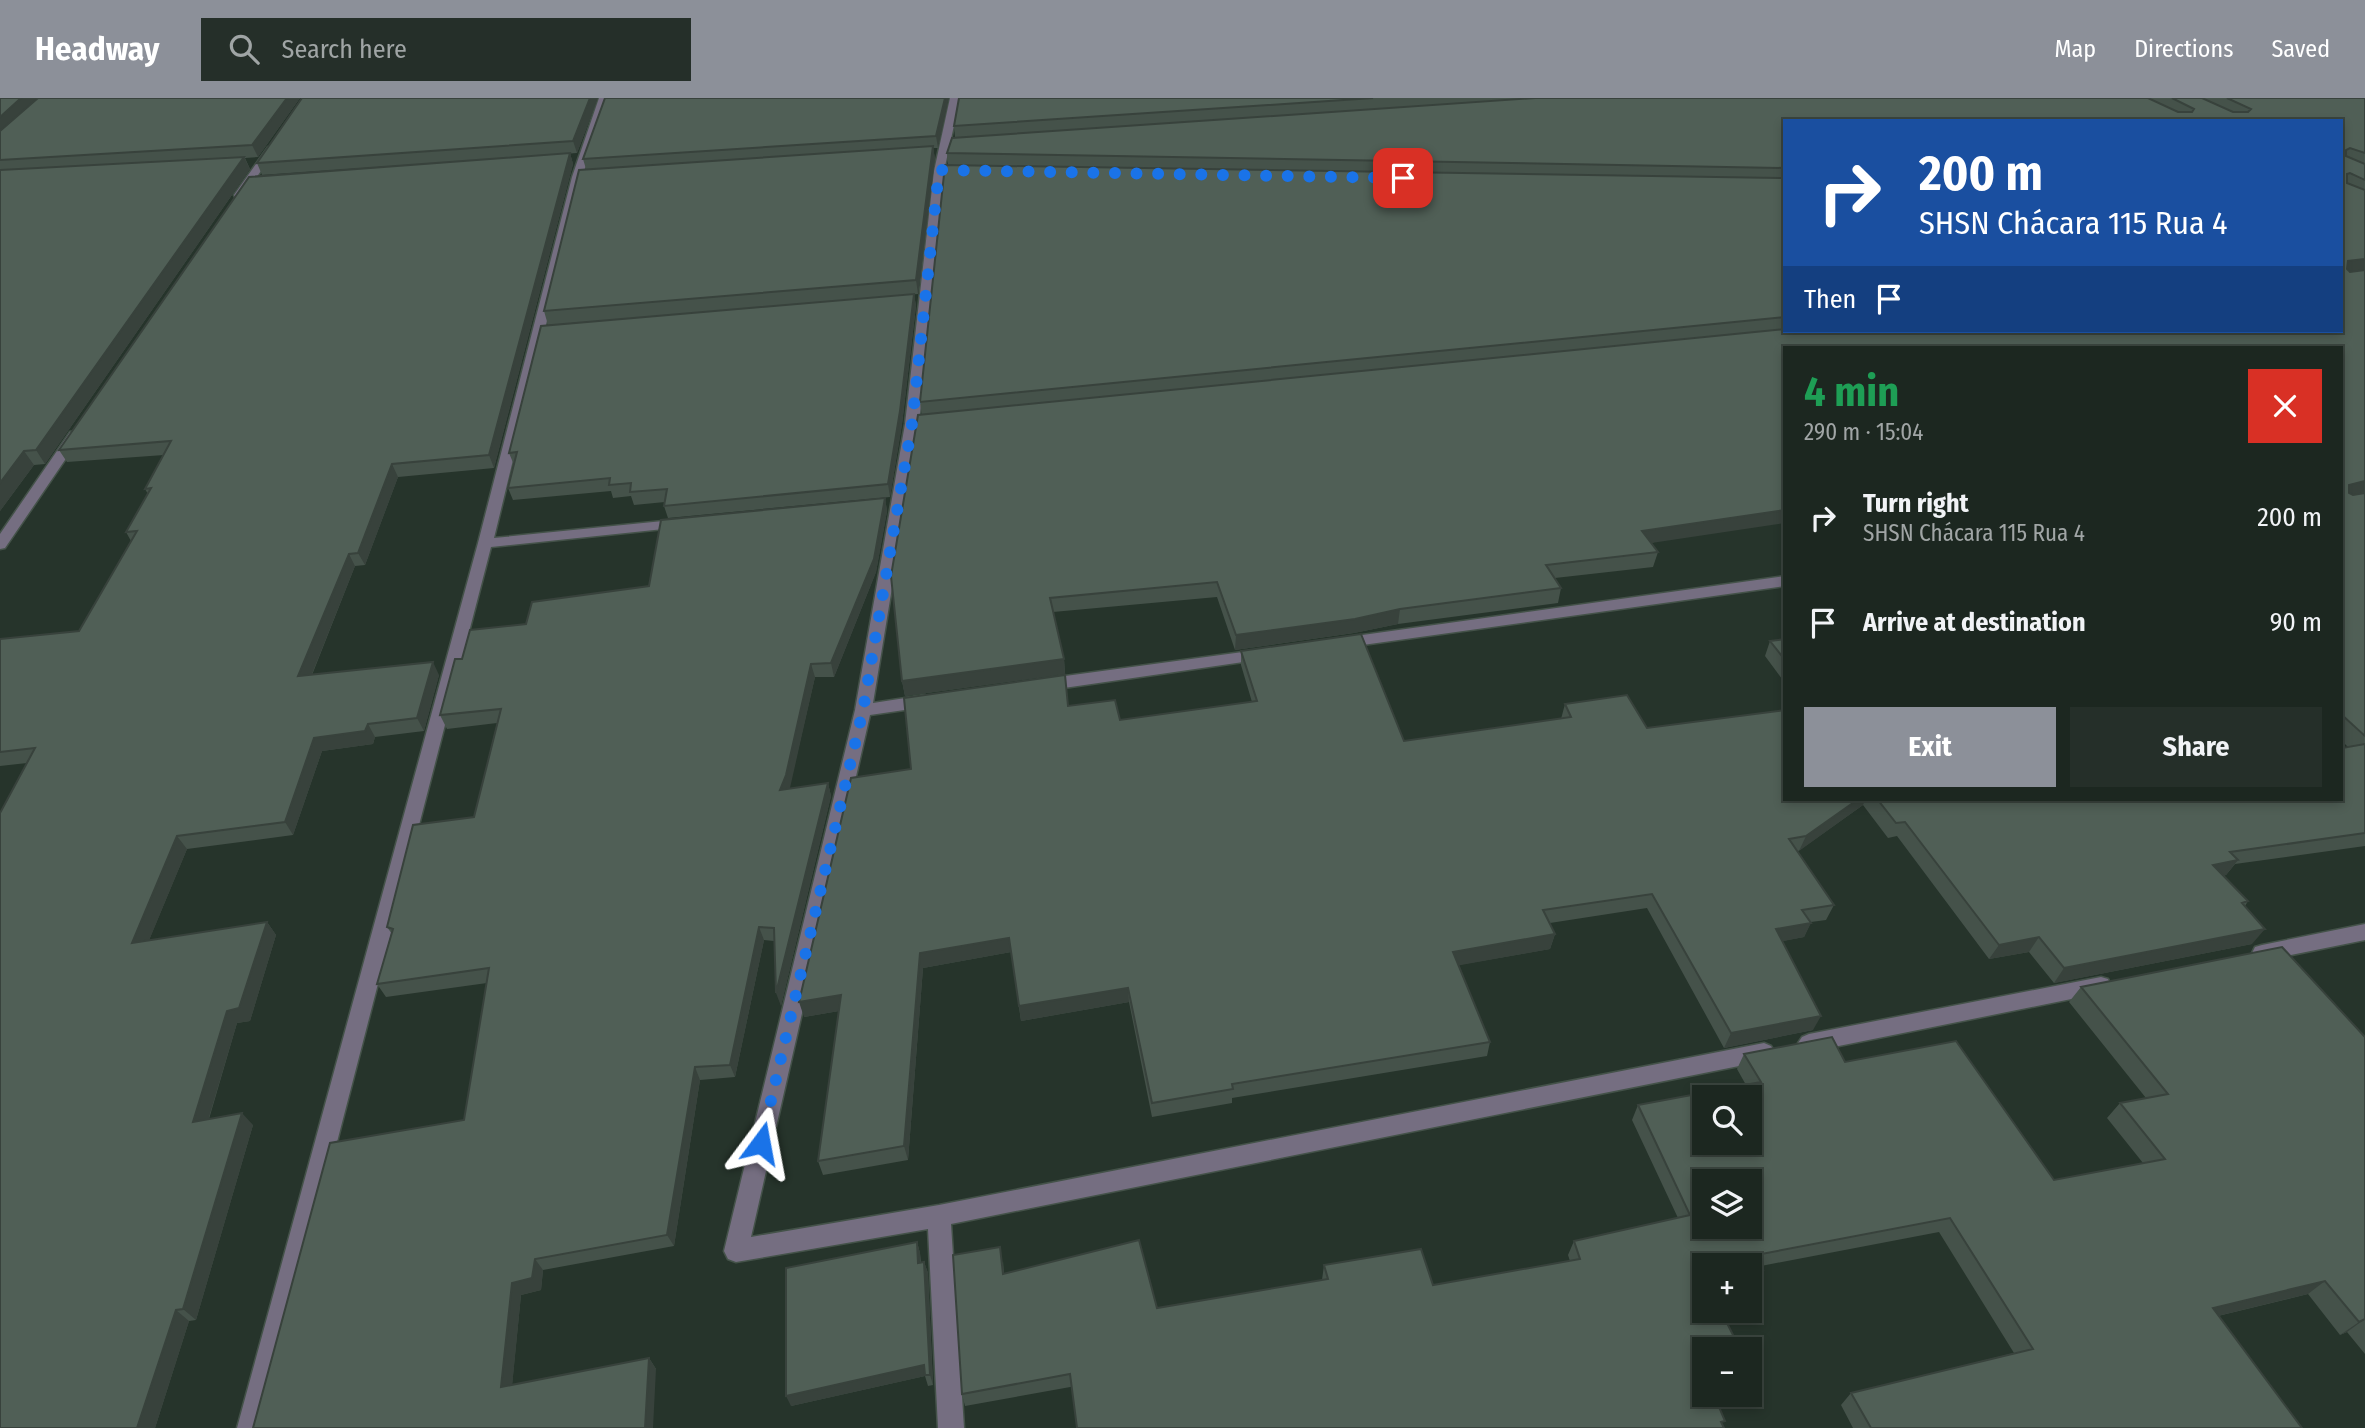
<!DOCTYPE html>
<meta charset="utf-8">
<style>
:root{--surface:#1c2720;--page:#252f29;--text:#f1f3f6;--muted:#a0a5a5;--line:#3a443e;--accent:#8c9099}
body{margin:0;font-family:"Fira Sans Condensed",sans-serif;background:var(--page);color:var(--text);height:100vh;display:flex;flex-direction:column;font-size:26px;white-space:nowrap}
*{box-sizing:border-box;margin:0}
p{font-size:23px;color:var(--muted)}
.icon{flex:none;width:38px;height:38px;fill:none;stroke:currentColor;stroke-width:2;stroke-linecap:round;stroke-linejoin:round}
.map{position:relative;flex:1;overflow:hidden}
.panel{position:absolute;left:1783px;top:248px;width:560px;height:455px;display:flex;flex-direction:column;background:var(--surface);border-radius:0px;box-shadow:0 4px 10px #0003,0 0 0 2px var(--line)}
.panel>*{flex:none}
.guide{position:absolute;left:1783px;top:21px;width:560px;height:214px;border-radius:0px;box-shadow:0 4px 10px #0003,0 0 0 2px var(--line);background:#1a4fa0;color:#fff;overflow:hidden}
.buttons{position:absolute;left:1692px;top:987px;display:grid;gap:14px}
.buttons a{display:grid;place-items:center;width:70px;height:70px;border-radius:0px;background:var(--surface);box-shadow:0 4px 10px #0003,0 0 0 2px var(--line);font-size:35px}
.pin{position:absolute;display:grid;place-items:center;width:60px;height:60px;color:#fff;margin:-30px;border-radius:14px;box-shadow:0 4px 10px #0006}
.me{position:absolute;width:77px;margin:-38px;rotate:13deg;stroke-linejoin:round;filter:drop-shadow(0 0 5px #0008)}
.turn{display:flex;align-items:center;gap:24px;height:147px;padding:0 21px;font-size:32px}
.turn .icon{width:91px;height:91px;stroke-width:2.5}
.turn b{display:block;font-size:49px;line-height:60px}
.then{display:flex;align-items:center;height:66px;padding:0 21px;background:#0003;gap:14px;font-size:26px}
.round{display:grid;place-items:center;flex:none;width:74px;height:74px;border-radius:0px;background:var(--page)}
.overview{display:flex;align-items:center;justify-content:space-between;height:119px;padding:0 21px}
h1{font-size:42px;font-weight:700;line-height:52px;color:#1e9e55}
.primary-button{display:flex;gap:14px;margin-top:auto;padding:14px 21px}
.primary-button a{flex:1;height:80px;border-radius:0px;background:var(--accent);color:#fff;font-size:28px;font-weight:700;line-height:80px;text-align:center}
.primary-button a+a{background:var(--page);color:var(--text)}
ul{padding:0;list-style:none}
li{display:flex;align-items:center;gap:21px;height:105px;padding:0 21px}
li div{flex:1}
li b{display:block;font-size:26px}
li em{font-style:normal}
header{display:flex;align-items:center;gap:42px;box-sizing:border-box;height:98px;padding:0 35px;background:var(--accent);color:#fff}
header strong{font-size:33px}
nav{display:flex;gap:38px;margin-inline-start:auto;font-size:24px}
.search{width:490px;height:63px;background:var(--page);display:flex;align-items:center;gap:18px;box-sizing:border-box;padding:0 24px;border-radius:0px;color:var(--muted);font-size:26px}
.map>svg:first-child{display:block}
</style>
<header>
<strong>Headway</strong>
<div class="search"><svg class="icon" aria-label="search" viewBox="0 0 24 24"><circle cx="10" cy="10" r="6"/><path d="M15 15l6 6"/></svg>Search here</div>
<nav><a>Map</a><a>Directions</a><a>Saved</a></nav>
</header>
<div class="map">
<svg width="2365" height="1330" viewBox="0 0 2365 1330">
<rect width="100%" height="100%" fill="#26342b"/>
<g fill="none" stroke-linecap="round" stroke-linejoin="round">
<defs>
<path id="minor" d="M599 0H609L582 79 494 440 683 421 690 425 683 429 491 449 263 1330H237L478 445 572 79Z
M950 0H960L944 73 919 326 873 605 925 597 933 603 925 609 870 617 751 1139 939 1107 1764 945 1771 948 1775 954 1771 960 1764 963 951 1126 964 1330H938L928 1131 736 1164 728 1161 724 1153 855 612 905 326 934 73Z
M268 49 276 51 243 99H235L234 97Z
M75 333 82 337 5 450 0 451V436L70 334Z
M1785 478V488L1341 550 1333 545 1341 540Z
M1265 551 1271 552 1273 556 1271 560 1043 593 1035 587 1043 581Z
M2365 826V842L2262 863 2255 861 2252 855 2255 849 2262 847Z
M2101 879 2108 881 2111 887 2108 893 2101 895 1809 954 1802 951 1798 945 1802 939 1809 936Z"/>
</defs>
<use href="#minor" stroke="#445249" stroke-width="3"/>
<use href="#minor" fill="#756e81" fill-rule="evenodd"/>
</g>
<path fill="#45524a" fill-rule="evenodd" d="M0 0H300L258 59 245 60 250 71 45 366 34 367 0 413Z
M598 0 577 55 262 77 257 65Z
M605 0H949L938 50H933L935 61 918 196 548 227 544 213 586 71 583 61Z
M959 0H2365V748L2235 766 2226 777 2223 778 2248 803 2245 808 2252 846 2054 885 2029 854 1989 861 1897 738 1888 740 1863 707 1797 754 1834 807 1826 822 1811 824 1804 839 1782 843 1813 932 1724 950 1647 810 1550 825 1555 836 1550 851 1458 867 1490 944 1487 958 1232 1000V1005L1152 1019 1129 904 1021 923 1011 854 923 870 908 1062 823 1077 818 1063 839 913 804 919 911 671 1068 608 1120 622 1252 604 1241 567V553L1404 643 1561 621 1565 606 1647 630 1785 702H2342L2348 649 2342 643V250L1651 445 1658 454 1653 469 1555 480 1561 490 1558 505 1398 526 1354 535 1235 552 1217 499 1053 514 1064 561 1065 576 905 598 902 583 922 317 920 304 948 67 947 55 955 39 954 28ZM1785 23 2342 233H1785Z
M570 55 573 66 494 370 398 379 365 467 355 468 312 577H439L424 633 375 639 373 646 322 653 293 737 187 751 149 842 267 824 276 837 250 923 237 925 209 1021 253 1027 196 1222 189 1223 155 1330 27 665 0 668V541L79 533 131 443 126 434 148 396 145 391 164 357 67 364 59 352Z
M914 196 916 208 902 326 890 399 668 420 664 408 665 404 634 407 631 398 613 400 611 393 513 402 508 390 514 367 509 355Z
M885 400 887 413 876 474 834 579H815L789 691 828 685 831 698 781 908 774 843 764 842 735 979 700 982 674 1148 543 1172 541 1192 521 1197 512 1287 649 1260 656 1271 253 1330 464 1022 487 885 386 899 377 886 392 836 387 829 474 719 497 625 447 631 440 617 462 561 526 526 649 488Z
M1785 541V585L1765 558 1770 543Z
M2081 889 2365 939V1256L2347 1234 2340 1237 2308 1196 2218 1218 2302 1330H1853L1841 1307 1851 1295 2014 1255 1939 1134 1761 1168 1763 1172 1754 1186H1750V1167L965 1308 962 1296 1003 1163 1004 1176 1157 1210 1322 1182 1324 1167 1433 1187 1570 1163 1568 1157 1574 1143 1678 1120 1632 1022 1638 1007 1746 987 1737 971 1744 956 1845 964 2054 1082 2143 1065 2107 1020 2120 1005 2146 1000 2069 904Z
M917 1144 920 1155 921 1164H924L928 1175 933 1287 928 1288 925 1278 791 1308Z"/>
<path fill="#38423c" d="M21 0H39L0 37V19Z
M287 0H300L258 59 252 47Z
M590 0H598L577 55 573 43Z
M945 0H949L938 50 936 38Z
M933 48 935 61 918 196 916 182Z
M570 55 573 66 494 370 489 357Z
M244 59 250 71 45 366 36 352Z
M2365 161V173L2342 176 2348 163Z
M914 196 916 208 902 326 890 399 888 386Z
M24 353 34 367 0 413V385Z
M392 366 398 379 365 467 358 455Z
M2365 383V394L2342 400 2349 387Z
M885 400 887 413 876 474 834 579 831 565Z
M1785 412V425L1638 447 1642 433Z
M349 456 355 468 306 591 298 578Z
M1400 511 1398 526 1354 535 1235 552 1236 537Z
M1064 561 1065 576 905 598 902 583Z
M433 564 439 577 424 633 417 620Z
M811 566 815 579 790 690 784 706 780 692Z
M368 626 375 639 373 646 322 653 293 737 285 724 314 640Z
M828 685 831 698 781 908 776 895Z
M1857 702H1865L1863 707 1799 753 1806 738Z
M177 738 187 751 143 857 132 845Z
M2238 762 2226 777 2201 782 2213 767Z
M267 824 276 837 250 923 237 925 204 1036 193 1024 227 913Z
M1811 825 1804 839 1769 846 1776 831Z
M759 829 764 842 735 979 730 967Z
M2265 831 2252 846 2054 885 2064 870Z
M1555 836 1550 851 1450 869 1453 854Z
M2039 839 2029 854 1989 861 1999 847Z
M1009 840 1011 854 923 870 908 1062 904 1048 920 855Z
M1128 890 1129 904 1021 923 1019 908Z
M841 897 845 912 804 919 799 904Z
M1821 918 1813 932 1724 950 1731 935Z
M695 969 700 982 674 1148 667 1137Z
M242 1015 253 1027 196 1222 183 1211Z
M917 1144 920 1155 921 1176 918 1165Z
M535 1161 543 1172 541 1192 521 1197 511 1299 501 1289 512 1185Z
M924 1164 928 1175 933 1287 930 1277Z
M2325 1183 2308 1196 2197 1223 2213 1210Z
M176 1212 189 1223 155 1330H137Z
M2365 1221 2347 1234 2340 1237 2359 1224Z
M649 1260 656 1271 653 1330H645Z
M924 1267 925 1278 791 1308 786 1298Z"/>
<path fill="#505f56" stroke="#38423c" stroke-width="2" fill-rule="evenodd" d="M0 0H21L0 19Z
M38 0H287L252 47 0 62V33Z
M302 0H590L573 43 257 65Z
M605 0H945L936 38 583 61Z
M959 0H1373L954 28Z
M1535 0H2148L2178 14H2192L2194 11 2172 0H2202L2233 14H2248L2251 11 2227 0H2365V55L2350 50 2346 52V58L2365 66V82L2350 75 2347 76V85L2365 92V161L2348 163 2347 171 2350 174 2365 172V383L2349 387V395L2353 397 2365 395V638L2342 617V250H1785V412L1642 433 1658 454 1546 467 1561 490 1400 511 1355 521 1236 537 1217 484 1050 500 1064 561 902 583 891 478 918 317 1785 231V233H2342V23H1785V70L947 55 952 40Z
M933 48 916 182 544 213 579 72Z
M570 55 489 357 392 366 358 455 349 456 298 578 433 564 417 620 368 626 365 633 314 640 285 724 177 738 132 845 267 824 239 910 227 913 193 1024 242 1015 183 1211 176 1212 137 1330H0V715L35 650 0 654V541L79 533 137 433 126 434 151 390 145 391 171 343 59 352 249 79Z
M244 59 36 352 24 353 0 385V72Z
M945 67 1785 80V219L920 304Z
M914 196 900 313 888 386 664 408 667 391 630 394 631 385 609 387 610 380 508 390 517 354 509 355 541 228Z
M885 400 874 461 831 565 811 566 786 677 780 692 828 685 776 895 774 830 759 829 730 967 695 969 667 1137 535 1161 532 1180 512 1185 501 1289 649 1260 645 1330H253L330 1045 464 1022 489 870 377 886 393 831 387 829 413 727 474 719 501 611 440 617 455 561H462L470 532 526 526 532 504 649 488 661 422Z
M1361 536 1404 643 1571 619 1565 606 1627 597 1647 630 1785 612V702H1857L1806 738 1789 741 1834 807 1802 812 1811 825 1776 831 1821 918 1731 935 1652 796 1543 812 1555 836 1453 854 1490 944 1232 986 1233 991 1152 1005 1128 890 1019 908 1009 840 920 855 904 1048 818 1063 841 897 799 904 851 680 911 671 904 600 1065 577 1068 608 1115 602 1120 622 1257 603 1241 553Z
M1785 541V562L1770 543Z
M2365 646V735L2230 754 2238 762 2213 767 2248 803 2242 805 2265 831 2064 870 2039 839 1999 847 1905 724 1896 725 1878 702H2342V650Z
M2282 849 2365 939V1221L2359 1224 2325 1183 2213 1210 2302 1330H1871L1851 1295 2033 1251 1950 1120 1756 1157 1763 1172 1750 1174V1167H1704V1213H1721L1740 1251H1704V1297H1714L1725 1323 1721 1324 1724 1330H1077L1070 1276 962 1296 953 1157 1000 1149 1003 1176 1139 1142 1157 1210 1328 1181 1324 1167 1421 1151 1433 1187 1580 1161 1574 1143 1690 1117 1638 1007 1761 984 1744 956 1832 939 1845 964 1956 943 2054 1082 2165 1061 2120 1005 2168 996 2081 889ZM1704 999H1750V1045H1704ZM1704 1083H1750V1129H1704Z
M917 1144 918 1165 924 1164 930 1277H925L924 1267 786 1298V1170Z"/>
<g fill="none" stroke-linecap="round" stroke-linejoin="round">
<path stroke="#1a73e8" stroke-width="12" stroke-dasharray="0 21.6" d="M761 1045 863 612 912 326 939 72 1403 80"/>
</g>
</svg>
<div class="buttons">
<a><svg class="icon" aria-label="search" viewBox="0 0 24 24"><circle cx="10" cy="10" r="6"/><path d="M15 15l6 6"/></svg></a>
<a><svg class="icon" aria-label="layers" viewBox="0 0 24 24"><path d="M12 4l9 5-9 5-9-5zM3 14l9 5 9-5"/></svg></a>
<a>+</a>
<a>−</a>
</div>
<div class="pin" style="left:1403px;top:80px;background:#d93025"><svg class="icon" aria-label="arrive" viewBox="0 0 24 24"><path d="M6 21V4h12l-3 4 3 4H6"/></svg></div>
<svg class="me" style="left:761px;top:1045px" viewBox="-20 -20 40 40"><path d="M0-17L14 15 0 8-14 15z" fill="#1a73e8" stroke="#fff" stroke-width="4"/></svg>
<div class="guide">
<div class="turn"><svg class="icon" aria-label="right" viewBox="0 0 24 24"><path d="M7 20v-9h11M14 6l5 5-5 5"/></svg><div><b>200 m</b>SHSN Chácara 115 Rua 4</div></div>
<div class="then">Then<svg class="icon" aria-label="arrive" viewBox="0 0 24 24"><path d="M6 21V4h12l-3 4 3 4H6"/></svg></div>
</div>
<section class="panel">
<div class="overview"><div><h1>4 min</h1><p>290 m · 15:04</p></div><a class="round" style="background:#d93025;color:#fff"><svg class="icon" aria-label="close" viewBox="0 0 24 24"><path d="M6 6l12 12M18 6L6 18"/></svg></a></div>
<ul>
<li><svg class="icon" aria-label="right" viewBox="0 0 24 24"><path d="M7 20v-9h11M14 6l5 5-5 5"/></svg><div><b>Turn right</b><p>SHSN Chácara 115 Rua 4</p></div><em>200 m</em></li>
<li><svg class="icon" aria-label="arrive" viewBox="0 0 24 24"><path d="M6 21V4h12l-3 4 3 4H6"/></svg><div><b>Arrive at destination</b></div><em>90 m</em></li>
</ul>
<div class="primary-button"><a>Exit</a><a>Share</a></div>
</section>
</div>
